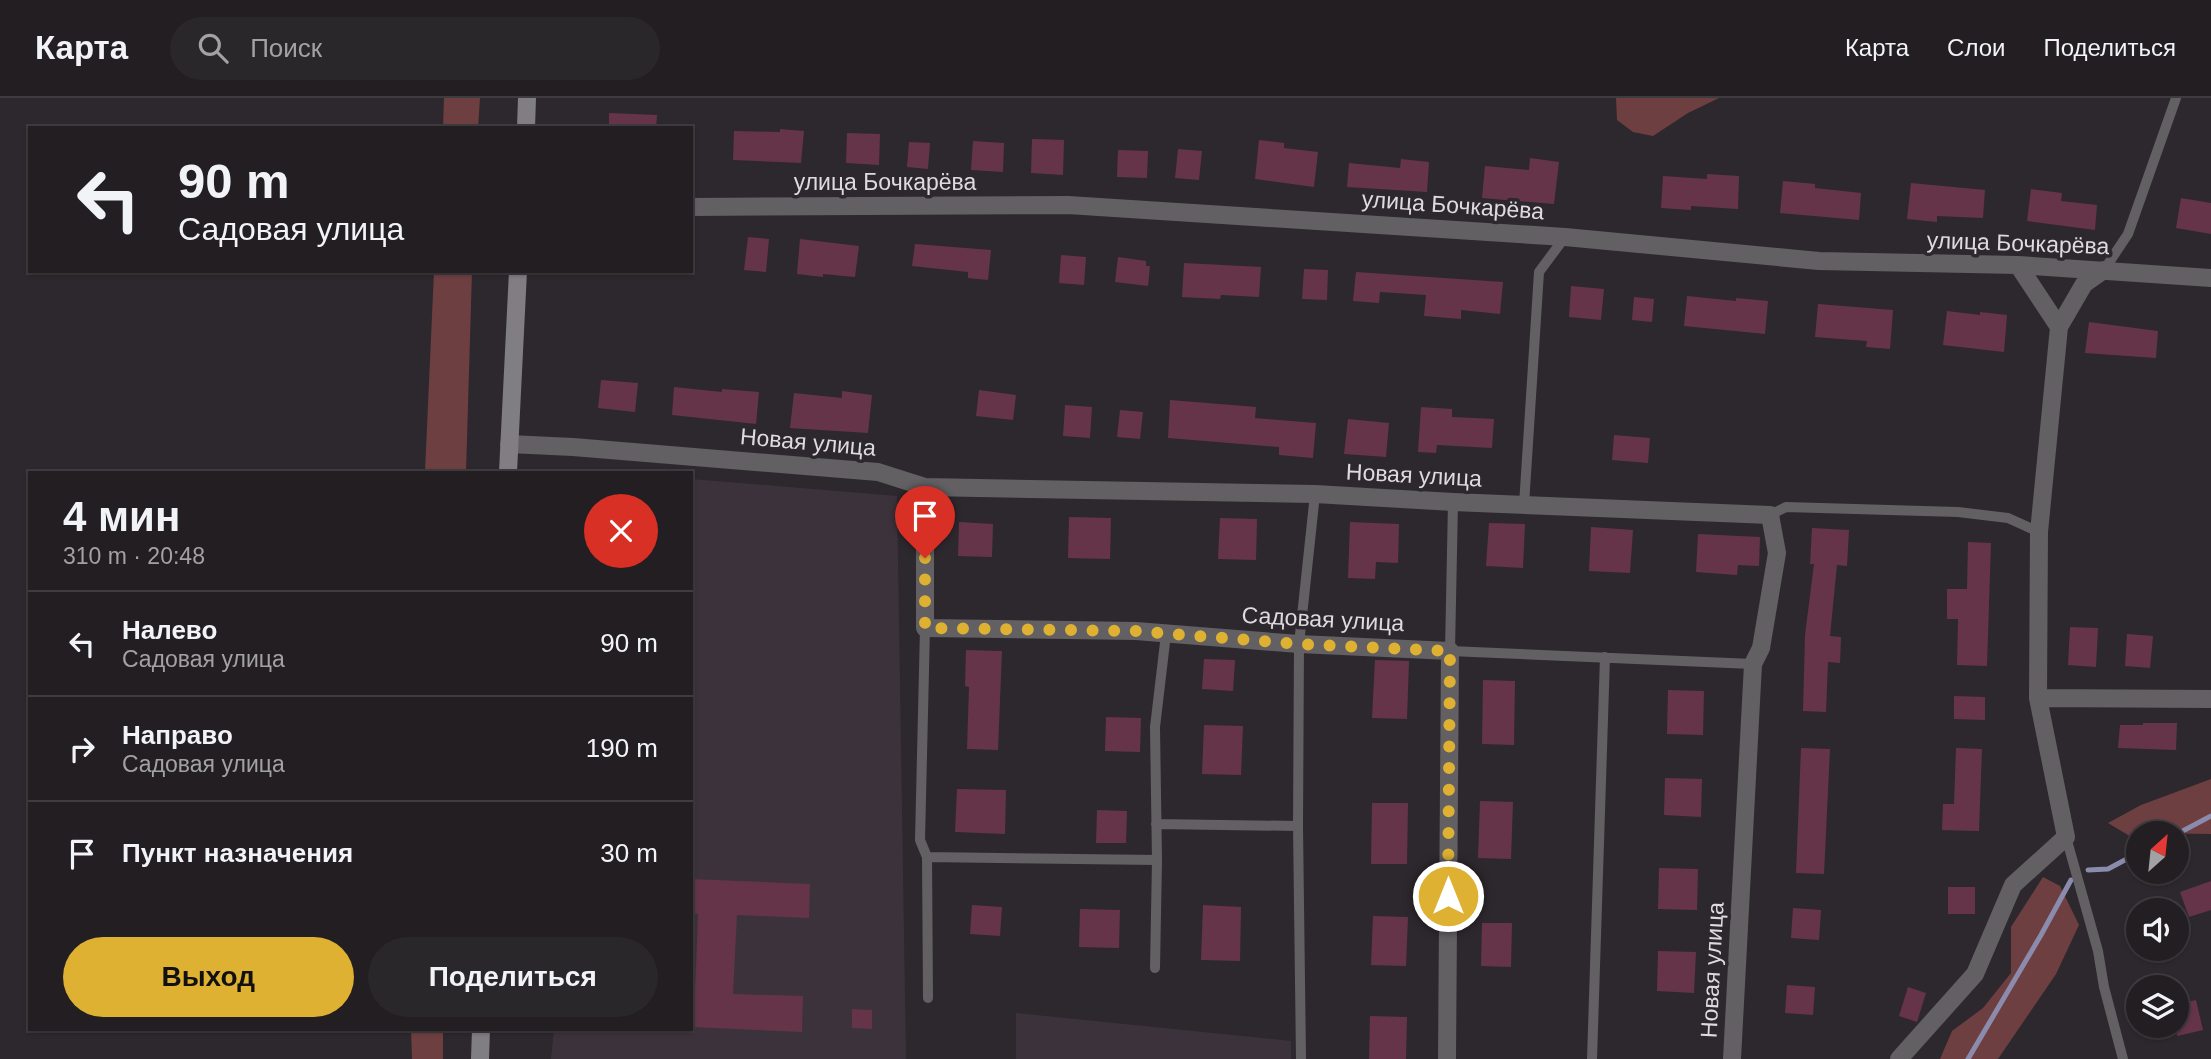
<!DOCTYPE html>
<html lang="ru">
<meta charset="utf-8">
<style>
:root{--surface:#221e22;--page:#2a272a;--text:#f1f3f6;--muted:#a2a2a5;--line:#3f3c40;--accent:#deb133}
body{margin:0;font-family:Helvetica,sans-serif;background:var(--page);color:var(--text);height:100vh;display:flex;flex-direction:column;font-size:26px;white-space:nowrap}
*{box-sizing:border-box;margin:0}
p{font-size:23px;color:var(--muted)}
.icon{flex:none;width:38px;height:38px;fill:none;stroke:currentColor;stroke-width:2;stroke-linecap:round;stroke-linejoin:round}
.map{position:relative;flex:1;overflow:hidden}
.sheet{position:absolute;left:28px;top:373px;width:665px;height:560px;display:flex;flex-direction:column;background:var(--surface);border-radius:0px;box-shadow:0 2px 5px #0004,0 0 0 2px var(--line)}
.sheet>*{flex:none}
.top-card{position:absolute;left:28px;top:28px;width:665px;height:147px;border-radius:0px;box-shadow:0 2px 5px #0004,0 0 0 2px var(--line);background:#221e22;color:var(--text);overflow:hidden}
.needle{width:46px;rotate:27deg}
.controls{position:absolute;left:2126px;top:723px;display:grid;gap:14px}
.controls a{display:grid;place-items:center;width:63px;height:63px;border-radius:50%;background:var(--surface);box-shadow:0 2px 5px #0004,0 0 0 2px var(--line);font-size:35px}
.pin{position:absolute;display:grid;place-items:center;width:60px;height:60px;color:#fff;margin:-72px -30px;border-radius:50% 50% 50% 0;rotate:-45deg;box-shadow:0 0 7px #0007}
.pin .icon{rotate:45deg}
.me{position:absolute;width:77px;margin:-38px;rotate:0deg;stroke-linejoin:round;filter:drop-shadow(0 0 5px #0008)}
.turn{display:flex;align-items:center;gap:24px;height:147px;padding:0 35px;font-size:32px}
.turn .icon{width:91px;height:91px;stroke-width:2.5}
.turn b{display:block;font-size:49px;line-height:60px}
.round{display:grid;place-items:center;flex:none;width:74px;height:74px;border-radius:37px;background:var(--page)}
.head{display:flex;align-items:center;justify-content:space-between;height:119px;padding:0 35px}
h1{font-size:42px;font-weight:600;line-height:52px}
.action{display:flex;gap:14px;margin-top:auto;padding:14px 35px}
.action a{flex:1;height:80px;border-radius:42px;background:var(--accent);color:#111;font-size:28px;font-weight:600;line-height:80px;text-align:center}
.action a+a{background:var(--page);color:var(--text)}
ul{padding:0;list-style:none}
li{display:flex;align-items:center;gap:21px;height:105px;padding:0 35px;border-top:2px solid var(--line)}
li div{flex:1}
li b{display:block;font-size:26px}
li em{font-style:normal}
header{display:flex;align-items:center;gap:42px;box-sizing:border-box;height:98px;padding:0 35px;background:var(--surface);border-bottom:2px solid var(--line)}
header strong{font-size:33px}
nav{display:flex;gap:38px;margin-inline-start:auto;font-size:24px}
.search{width:490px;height:63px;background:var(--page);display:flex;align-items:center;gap:18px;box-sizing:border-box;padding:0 24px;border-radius:38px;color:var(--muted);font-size:26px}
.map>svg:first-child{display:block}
</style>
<header>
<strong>Карта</strong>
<div class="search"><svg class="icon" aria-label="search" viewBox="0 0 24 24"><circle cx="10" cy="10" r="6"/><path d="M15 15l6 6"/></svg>Поиск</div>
<nav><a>Карта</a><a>Слои</a><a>Поделиться</a></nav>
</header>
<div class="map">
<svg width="2211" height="961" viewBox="0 0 2211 961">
<rect width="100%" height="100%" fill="#2d282d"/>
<path fill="#3c323b" d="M691 381 897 398 906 961H551L554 931H691Z
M1016 915 1291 943V961H1016Z"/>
<path fill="#6e3f41" d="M444 0H480L478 30H443Z
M1616 0H1719L1688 15 1653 38 1633 34 1617 22Z
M434 173H472L466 374H425Z
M2211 681V736L2138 735V739L2133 740 2108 725 2141 707Z
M2043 779 2060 788 2079 827 2056 876 1998 961H1940L1952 933 1983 910 2011 875V829Z
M411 931H443V961H412Z"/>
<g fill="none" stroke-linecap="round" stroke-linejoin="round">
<path stroke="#8b8bad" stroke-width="5" d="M2177 736 2211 718
M2088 772 2108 771 2138 755
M1968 961 2041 837 2071 782"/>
</g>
<path fill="#653449" d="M609 15 657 17 656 30H609Z
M780 31 804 33 801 65 733 62 734 33 780 34Z
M847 35 880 36 879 67 846 65Z
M1032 41 1064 42 1063 77 1031 75Z
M1259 42 1284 45V50L1318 54 1314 89 1255 81Z
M973 43 1004 45 1003 74 971 72Z
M909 44 930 45 928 71 907 69Z
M1178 51 1202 53 1199 82 1175 80Z
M1118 52 1148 53 1147 80 1117 79Z
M1530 60 1559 64 1554 106 1482 100 1485 68 1529 72Z
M1401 61 1429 64 1427 94 1347 89 1349 65 1400 70Z
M1707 76 1739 78 1738 111 1691 108V112L1661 110 1663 78 1707 81Z
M1783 83 1815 86V90L1861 95 1859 122 1780 115Z
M1911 85 1985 92 1983 120 1937 118V124L1907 121Z
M2031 91 2062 95 2061 103 2097 107 2095 132 2027 123Z
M2181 100 2211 105V136L2176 130Z
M748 139 769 141 766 174 744 172Z
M800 141 859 148 855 179 823 176V179L797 176Z
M915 146 991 152 988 182 968 180V174L912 168Z
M1061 157 1086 159 1084 187 1059 185Z
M1118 159 1146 163V168H1150L1148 188 1115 184Z
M1184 165 1261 169 1259 199 1221 197 1220 201 1182 199Z
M1304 171 1328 172 1327 202 1302 201Z
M1356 174 1503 184 1500 216 1461 212V221L1424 218 1426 197 1380 194 1379 205 1353 203Z
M1571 188 1604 191 1601 222 1569 219Z
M1687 198 1736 203V200L1768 203 1765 236 1684 228Z
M1634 199 1654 201 1652 224 1632 222Z
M1818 206 1893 212 1890 251 1866 249 1867 243 1815 239Z
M1947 213 1980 217V214L2007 217 2004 254 1943 247Z
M2089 224 2158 233 2156 260 2085 255Z
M601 282 638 285 635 314 598 310Z
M674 289 722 294V291L759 294 756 326 672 317Z
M979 292 1016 297 1013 322 976 318Z
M842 293 872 297 868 335 790 330 794 295 842 300Z
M1170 302 1256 309 1255 320 1316 325 1313 360 1279 357V349L1168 340Z
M1065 307 1092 309 1090 340 1063 338Z
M1421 309 1452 311V319L1494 321 1492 350 1437 347 1436 355 1418 354Z
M1120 312 1143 314 1140 341 1117 339Z
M1348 321 1389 325 1386 359 1344 356Z
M1614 337 1650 340 1648 365 1612 362Z
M1069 419 1111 420 1110 461 1068 460Z
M1220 420 1257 421 1256 462 1218 461Z
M959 424 993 426 992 459 958 458Z
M1350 424 1399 426 1398 465 1376 464 1375 481 1348 480Z
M1489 425 1525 426 1523 470 1486 468Z
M1591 429 1633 432 1630 475 1589 473Z
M1812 430 1849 432 1847 468 1837 467 1830 538 1841 539 1840 565 1828 564 1826 614 1803 613 1805 537 1814 466H1810Z
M1698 436 1760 439 1759 468 1738 467 1737 477 1696 474Z
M1968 444 1991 445 1987 568 1957 567 1958 521H1947V491H1967Z
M2070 529 2098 530 2096 569 2068 567Z
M2127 536 2153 538 2150 570 2125 568Z
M966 552 1002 553 998 652 967 651 969 589 965 588Z
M1204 561 1235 562 1233 593 1202 591Z
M1375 562 1409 563 1407 621 1372 620Z
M1483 582 1515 583 1514 647 1482 646Z
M1668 592 1704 593 1703 637 1667 636Z
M1954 598 1985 599V622L1954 621Z
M1106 619 1141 620 1140 654 1105 653Z
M2143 625H2177L2176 652 2118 650 2120 627H2143Z
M1204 627 1243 628 1241 677 1202 676Z
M1801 650 1830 651 1824 776 1796 775Z
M1956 650 1982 651 1979 733 1942 732 1943 706H1954Z
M1665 680 1702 681 1701 719 1664 717Z
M957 691 1006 692 1005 736 955 734Z
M1480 703 1513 704 1511 761 1478 760Z
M1372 705H1408L1407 766H1371Z
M1097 712 1127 713 1126 745H1096Z
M1659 770 1698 771 1697 812 1658 811Z
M691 781 810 786 809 820 737 817 733 896 803 898 802 934 691 929V894H695L698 816 691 815Z
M2211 783V812L2189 819 2180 794Z
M1948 789H1975V816H1948Z
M972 807 1002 809 1000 838 970 836Z
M1203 807 1241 809 1240 863 1201 862Z
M1793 810 1821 812 1819 842 1791 840Z
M1080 811 1120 812 1119 850 1079 849Z
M1373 818 1408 819 1406 868 1371 867Z
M1482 825H1512L1511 869 1481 868Z
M1658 853 1696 854 1694 895 1657 893Z
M1787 887 1815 889 1813 917 1785 915Z
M1908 889 1926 895 1917 924 1899 918Z
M2196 902 2203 932 2177 938V906Z
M852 911 872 912V931L852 930Z
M1370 918 1407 919 1406 961H1369Z"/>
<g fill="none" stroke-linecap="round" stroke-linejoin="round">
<path stroke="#626063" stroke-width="10" d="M2104 172 2128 136 2176 0
M1453 404 1450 553 1753 566
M1524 407 1539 174 1565 139
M1770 417 1786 409 1958 414 2008 420 2039 434
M925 530 920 742 927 759 928 900
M1156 726 1298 728
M2066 739 2098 853 2104 889 2123 961
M927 759 1157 762
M1155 870 1157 762 1155 629 1166 536
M1301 961 1298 728 1299 546 1315 396
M1592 961 1605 559"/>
<path stroke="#626063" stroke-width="18" d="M691 109 1068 107 1565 139 1819 163 2018 167 2211 180
M2018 167 2059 229 2039 434 2038 600
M2059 229 2084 186 2104 172
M509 346 573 349 878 374 925 389 1315 396 1453 404 1770 417 1777 455 1761 550 1753 566 1732 961
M925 389V530L1136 533 1299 546 1450 553 1447 961
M1899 961 1975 876 2013 787 2066 739 2038 600 2211 601"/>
<path stroke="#817e83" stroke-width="18" d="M526 30 527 0
M508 374 518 173
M480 961 481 931"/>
</g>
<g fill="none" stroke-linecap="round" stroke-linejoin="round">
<path stroke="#deb133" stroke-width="12" stroke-dasharray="0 21.6" d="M925 460V530L1136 533 1299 546 1450 553 1448 798"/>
</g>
<g text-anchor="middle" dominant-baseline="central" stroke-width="7" stroke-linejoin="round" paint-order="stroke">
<g font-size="23" fill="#dedadd" stroke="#2d282d">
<text x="885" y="84">улица Бочкарёва</text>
<text transform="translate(1453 107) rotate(4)">улица Бочкарёва</text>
<text transform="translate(2018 145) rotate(2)">улица Бочкарёва</text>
<text transform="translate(808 344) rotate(5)">Новая улица</text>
<text transform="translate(1414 377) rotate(3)">Новая улица</text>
<text transform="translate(1323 521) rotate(3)">Садовая улица</text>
<text transform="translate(1712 872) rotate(-87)">Новая улица</text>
</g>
</g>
</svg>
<div class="controls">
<a><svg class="needle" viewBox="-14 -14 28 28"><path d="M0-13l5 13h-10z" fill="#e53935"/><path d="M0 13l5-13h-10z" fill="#a2a2a5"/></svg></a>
<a><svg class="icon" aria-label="sound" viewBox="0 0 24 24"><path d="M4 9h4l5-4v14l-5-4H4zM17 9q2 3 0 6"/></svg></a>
<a><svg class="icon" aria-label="layers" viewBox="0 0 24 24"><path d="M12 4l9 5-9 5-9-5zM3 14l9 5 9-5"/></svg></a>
</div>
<div class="pin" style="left:925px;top:460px;background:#d93025"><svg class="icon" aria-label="arrive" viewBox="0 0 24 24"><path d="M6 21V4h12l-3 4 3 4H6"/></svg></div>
<svg class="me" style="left:1448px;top:798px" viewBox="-20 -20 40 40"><circle r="17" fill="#deb133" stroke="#fff" stroke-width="3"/><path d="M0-11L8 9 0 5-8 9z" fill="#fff"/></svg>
<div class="top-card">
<div class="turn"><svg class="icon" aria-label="left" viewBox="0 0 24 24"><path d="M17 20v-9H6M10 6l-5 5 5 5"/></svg><div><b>90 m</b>Садовая улица</div></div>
</div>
<section class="sheet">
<div class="head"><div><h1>4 мин</h1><p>310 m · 20:48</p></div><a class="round" style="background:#d93025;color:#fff"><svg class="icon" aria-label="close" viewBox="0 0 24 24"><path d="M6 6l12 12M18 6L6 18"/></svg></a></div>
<ul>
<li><svg class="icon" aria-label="left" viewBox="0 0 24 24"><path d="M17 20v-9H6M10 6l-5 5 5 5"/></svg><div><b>Налево</b><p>Садовая улица</p></div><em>90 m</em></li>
<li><svg class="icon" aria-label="right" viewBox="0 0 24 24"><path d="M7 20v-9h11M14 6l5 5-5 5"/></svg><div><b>Направо</b><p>Садовая улица</p></div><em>190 m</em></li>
<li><svg class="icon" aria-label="arrive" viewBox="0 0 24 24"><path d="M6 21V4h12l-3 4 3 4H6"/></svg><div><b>Пункт назначения</b></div><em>30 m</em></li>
</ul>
<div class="action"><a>Выход</a><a>Поделиться</a></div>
</section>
</div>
